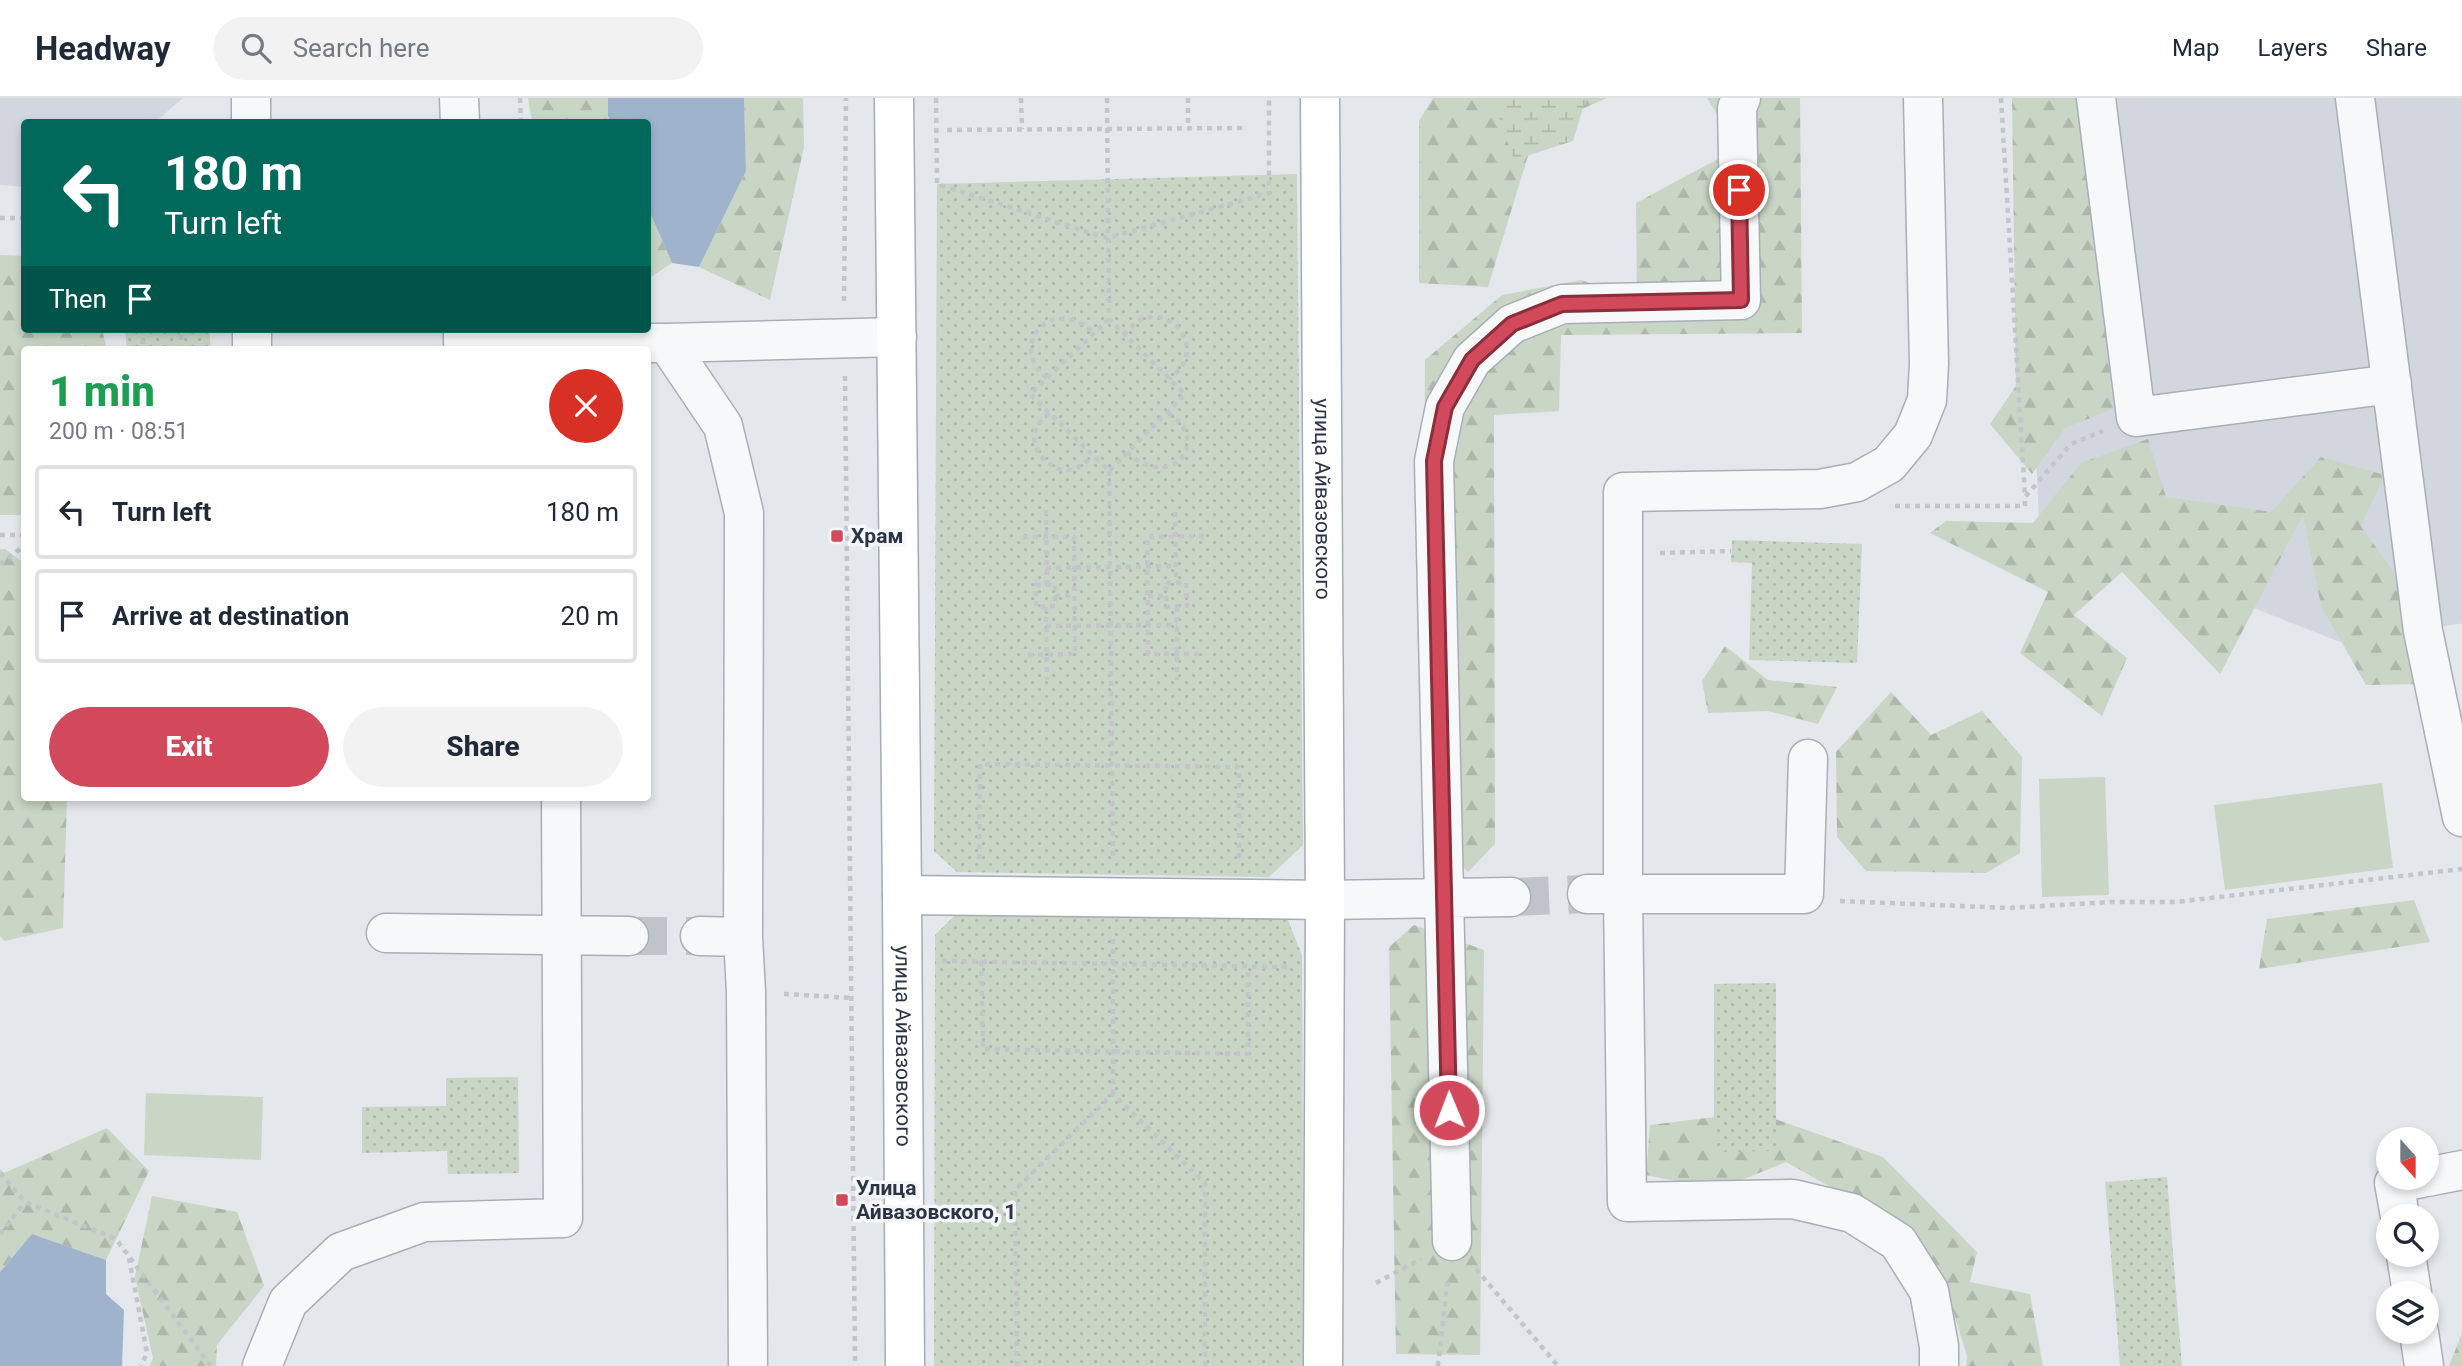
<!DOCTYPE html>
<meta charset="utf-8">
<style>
:root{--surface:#fff;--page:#f2f2f3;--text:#1f2937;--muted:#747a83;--line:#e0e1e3;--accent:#d1495b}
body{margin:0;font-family:Roboto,sans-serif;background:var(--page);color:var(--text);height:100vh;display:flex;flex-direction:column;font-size:26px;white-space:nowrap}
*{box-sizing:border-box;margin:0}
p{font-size:23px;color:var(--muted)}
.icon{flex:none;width:38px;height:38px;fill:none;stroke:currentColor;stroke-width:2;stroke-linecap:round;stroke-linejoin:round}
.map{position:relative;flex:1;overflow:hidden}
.details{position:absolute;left:21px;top:248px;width:630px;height:455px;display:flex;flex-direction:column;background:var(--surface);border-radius:7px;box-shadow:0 4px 10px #0003}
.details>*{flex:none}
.guide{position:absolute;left:21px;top:21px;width:630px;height:214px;border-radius:7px;box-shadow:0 4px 10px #0003;background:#00695c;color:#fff;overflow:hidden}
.needle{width:46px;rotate:159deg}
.buttons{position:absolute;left:2376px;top:1029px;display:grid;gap:14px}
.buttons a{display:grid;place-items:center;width:63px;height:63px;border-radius:50%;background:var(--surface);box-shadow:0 4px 10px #0003;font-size:35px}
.pin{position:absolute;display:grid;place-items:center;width:60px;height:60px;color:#fff;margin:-30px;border:4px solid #fff;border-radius:50%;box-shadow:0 2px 7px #0007}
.me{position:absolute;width:77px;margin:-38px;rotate:359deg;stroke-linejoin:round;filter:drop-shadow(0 0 5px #0008)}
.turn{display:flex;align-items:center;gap:24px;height:147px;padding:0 28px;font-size:32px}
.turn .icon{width:91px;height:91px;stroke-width:2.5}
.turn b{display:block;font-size:49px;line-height:60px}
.then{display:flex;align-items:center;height:66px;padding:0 28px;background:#0003;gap:14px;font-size:26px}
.round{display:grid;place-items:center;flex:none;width:74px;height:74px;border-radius:37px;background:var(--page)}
.headline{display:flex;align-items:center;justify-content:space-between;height:119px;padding:0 28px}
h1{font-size:42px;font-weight:800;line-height:52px;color:#1e9e55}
.button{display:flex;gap:14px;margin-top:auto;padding:14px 28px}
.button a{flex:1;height:80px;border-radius:42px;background:var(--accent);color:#fff;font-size:28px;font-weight:800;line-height:80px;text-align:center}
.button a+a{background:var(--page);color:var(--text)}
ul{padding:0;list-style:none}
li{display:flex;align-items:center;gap:21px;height:94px;margin:0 14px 10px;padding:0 14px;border:4px solid var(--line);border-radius:7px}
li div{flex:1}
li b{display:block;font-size:26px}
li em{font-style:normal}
header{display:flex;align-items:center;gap:42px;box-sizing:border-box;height:98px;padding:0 35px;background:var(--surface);border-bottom:2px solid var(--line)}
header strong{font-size:33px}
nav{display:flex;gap:38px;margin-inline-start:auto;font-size:24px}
.search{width:490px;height:63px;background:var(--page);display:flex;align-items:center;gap:18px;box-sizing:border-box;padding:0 24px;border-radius:38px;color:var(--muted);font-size:26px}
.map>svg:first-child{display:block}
</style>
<header>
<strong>Headway</strong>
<div class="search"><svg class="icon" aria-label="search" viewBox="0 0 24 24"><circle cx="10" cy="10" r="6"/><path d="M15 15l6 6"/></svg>Search here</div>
<nav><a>Map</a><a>Layers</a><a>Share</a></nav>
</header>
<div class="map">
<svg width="2462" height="1268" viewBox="0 0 2462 1268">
<defs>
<pattern id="forest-firs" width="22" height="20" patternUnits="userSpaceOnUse" patternTransform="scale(1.75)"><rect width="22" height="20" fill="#c9d6c5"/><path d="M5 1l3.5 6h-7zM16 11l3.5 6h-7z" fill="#adb8ab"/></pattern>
<pattern id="wetland-marsh" width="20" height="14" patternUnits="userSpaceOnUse" patternTransform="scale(1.75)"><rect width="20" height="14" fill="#c9d6c5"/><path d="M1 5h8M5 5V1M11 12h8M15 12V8" fill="none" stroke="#adb8ab"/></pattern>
<pattern id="park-dots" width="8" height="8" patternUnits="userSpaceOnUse" patternTransform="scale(1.75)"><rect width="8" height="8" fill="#c9d6c5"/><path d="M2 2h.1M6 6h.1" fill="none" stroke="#adb8ab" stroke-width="1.8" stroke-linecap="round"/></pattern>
</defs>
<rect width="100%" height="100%" fill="#e4e7ec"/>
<path fill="#d2d6de" d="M0 0H183L155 24H24V89L0 87Z
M2022 0H2462V525L2345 546 2039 425Z"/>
<path fill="#c9d6c5" d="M2105 679 2109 797 2042 799 2039 681Z
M2382 685 2393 770 2225 792 2214 707Z
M146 995 263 999 261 1062 144 1057Z"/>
<path fill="url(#forest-firs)" d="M528 0H608V18L611 24H532Z
M744 0H803L804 49 770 202 699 169 746 73Z
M1433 0H1607L1536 31 1488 189 1419 185V23Z
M1707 0H1800L1802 235 1561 237 1559 313 1494 317 1495 746 1468 774 1423 730 1425 262 1502 197 1581 182 1637 202 1636 105 1738 50Z
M2012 0H2083L2113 311 2065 330 2032 376 1990 326 2016 288Z
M648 110 672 165 648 181Z
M0 157 24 158V231H102L107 252H24V417H0Z
M2148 341 2166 399 2271 414 2321 359 2385 377 2361 428 2408 495 2421 586 2366 587 2321 508 2303 417 2220 576 2122 474 2074 517 2127 560 2102 618 2020 555 2048 494 1930 435 1946 423 2033 425 2081 365Z
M0 451H5L24 465V700H67L63 830 4 843 0 838Z
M1725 548 1768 582 1837 589 1818 626 1768 613 1708 615 1702 583Z
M1891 594 1931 637 1982 613 2022 659 2020 755 1986 775 1866 773 1837 739 1836 654Z
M2414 802 2430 844 2259 871 2267 821Z
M1414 827 1484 852 1480 1257 1396 1256 1389 849Z
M1755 1014 1883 1059 1977 1154 1970 1184 2030 1196 2043 1268H1966L1967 1258 1946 1190 1912 1135 1786 1064 1717 1092 1646 1077 1650 1027Z
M107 1030 149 1073 106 1162 32 1136 0 1174V1071L4 1075Z
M152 1098 237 1114 264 1188 217 1247 216 1268H150L153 1260 135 1179Z
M2462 1235V1268H2449Z"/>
<path fill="url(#wetland-marsh)" d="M1500 0H1586L1573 43 1514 62 1493 4Z"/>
<path fill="url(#park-dots)" d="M1297 76 1303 747 1269 779 957 774 934 753 937 86Z
M125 231H209L211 252H127Z
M1732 442 1862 446 1857 565 1749 562 1752 465 1731 464Z
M955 817H1270L1288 822 1302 857 1304 1268H934L935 837Z
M1776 885V1053L1714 1054V886Z
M518 979 519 1075 448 1076 447 1053 362 1055V1009L446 1008V980Z
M2167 1079 2182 1268H2120L2105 1084Z"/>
<path fill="#9fb4cc" d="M608 0H744L746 73 699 169 672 165 648 110V24H611L608 18Z
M32 1136 106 1162V1196L124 1212 122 1268H0V1174Z"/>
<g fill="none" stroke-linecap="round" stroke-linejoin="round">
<path stroke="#bfc3cb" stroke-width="38" stroke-dasharray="38 19" stroke-linecap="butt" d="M1511 799 1587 796
M629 838H700"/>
<defs>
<path id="minor" d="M251 0V24
M459 0 460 24
M1923 0 1929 266 1927 302 1913 337 1889 366 1857 384 1820 391 1623 394V795L1627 1104 1793 1101 1852 1115 1898 1144 1929 1193 1939 1248V1268
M2096 0 2136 319 2392 286
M2355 0 2423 533 2462 719
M252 231V252
M463 231V244L667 245 897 239
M667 245 723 328 744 415 743 839 746 894 748 1268
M1587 796H1804L1808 661
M1325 802 1511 799
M386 835 629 838
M700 838 743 839
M2427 1079 2462 1072
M2400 1118 2394 1085 2422 1080
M1452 1143 1434 363 1445 309 1472 262 1512 226 1562 206 1741 202 1737 10 1741 0
M2406 1157 2412 1195
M2419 1234 2424 1268
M262 1268 288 1204 341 1154 424 1124 563 1120 561 700"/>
<g id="major">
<path id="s1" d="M894 0 902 797 905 1268"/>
<path id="s2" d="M1320 0 1325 802 1323 1268"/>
<path d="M902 797 1325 802"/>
</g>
</defs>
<use href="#minor" stroke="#a9aeb7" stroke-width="41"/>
<use href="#major" stroke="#a3abb8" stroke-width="41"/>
<path stroke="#c2c5cb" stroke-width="4.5" stroke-dasharray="5 5" stroke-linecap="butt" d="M520 0 521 24
M936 0 937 86 1107 140 1269 95V0
M1021 0 1022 31
M1107 0 1109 221 1185 296 1109 373 1030 296 1109 221
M1188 0V30
M2001 0 2025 399
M947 32 1247 30
M0 120H24
M844 203 846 0
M142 231 143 252
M1124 237C1130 230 1137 222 1146 220 1169 213 1192 237 1186 259 1184 268 1176 275 1169 281
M181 252V231
M845 278 855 1268
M1047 280C1007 250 1050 194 1094 235
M1049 315C1045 319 1040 323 1037 328 1027 348 1047 373 1068 372 1079 371 1085 364 1093 358
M1127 354C1165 390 1204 355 1180 325 1177 321 1171 318 1167 314
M1109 373 1113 761
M1895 408H2025V399L2071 346 2103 333
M1046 412 1047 487
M1175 414 1176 485
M0 437H24
M1023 439H1074L1075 556 1028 557
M1660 455 1731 453
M0 466 24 448
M1046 470 1176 468
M1166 485H1186L1187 508 1166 509Z
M1036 487H1055V508L1036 509Z
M1055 498 1075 497
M1148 498H1166
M1046 509 1047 582
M1177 509V582
M1046 528 1177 527
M1199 556H1148L1147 439 1205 438
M979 761 980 666 1239 669V765
M1840 803 2008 810 2111 804H2176L2462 771
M942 863 1287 869
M981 863 983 951 1248 956V869
M784 896 853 900
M1113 996V836
M0 1075 25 1104 116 1141 211 1268
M0 1136 25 1104
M129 1160 147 1255 141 1268
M1476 1171 1558 1268
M1376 1185 1421 1161
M1017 1268 1015 1092 1113 996 1205 1085V1268
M1438 1268 1448 1179"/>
<use href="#minor" stroke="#f7f8fa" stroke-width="38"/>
<use href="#major" stroke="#fff" stroke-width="38"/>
</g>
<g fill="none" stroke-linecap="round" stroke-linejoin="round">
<defs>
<path id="route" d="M1449 1012 1434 363 1445 309 1472 262 1512 226 1562 206 1741 202 1739 92"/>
</defs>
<use href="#route" stroke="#882f3b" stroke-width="18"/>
<use href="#route" stroke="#d1495b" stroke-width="12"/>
</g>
<g fill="#d1495b" stroke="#f4f6f9" stroke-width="2.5">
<rect x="830" y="431" width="14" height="14" rx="3.5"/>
<rect x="835" y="1095" width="14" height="14" rx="3.5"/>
</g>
<g text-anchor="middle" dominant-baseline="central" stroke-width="7" stroke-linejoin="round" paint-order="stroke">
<g font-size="21" fill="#2b3445" stroke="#f4f6f9">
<text stroke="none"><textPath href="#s2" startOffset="401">улица Айвазовского</textPath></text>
<text stroke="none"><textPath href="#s1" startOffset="948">улица Айвазовского</textPath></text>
</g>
<g font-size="21" font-weight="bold" fill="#2b3445" stroke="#f4f6f9" text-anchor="start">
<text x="851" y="438">Храм</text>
<text x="856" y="1090">Улица<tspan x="856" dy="24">Айвазовского, 1</tspan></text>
</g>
</g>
</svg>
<div class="buttons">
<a><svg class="needle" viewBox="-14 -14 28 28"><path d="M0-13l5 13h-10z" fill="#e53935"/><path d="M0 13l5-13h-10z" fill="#747a83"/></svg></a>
<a><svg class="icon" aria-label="search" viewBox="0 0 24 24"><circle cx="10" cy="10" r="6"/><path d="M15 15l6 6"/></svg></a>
<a><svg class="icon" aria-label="layers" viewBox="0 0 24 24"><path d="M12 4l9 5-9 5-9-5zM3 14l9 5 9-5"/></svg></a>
</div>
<div class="pin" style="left:1739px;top:92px;background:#d93025"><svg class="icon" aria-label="arrive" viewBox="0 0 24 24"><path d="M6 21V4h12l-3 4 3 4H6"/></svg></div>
<svg class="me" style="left:1449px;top:1012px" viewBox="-20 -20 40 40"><circle r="17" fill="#d1495b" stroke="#fff" stroke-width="3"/><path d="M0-11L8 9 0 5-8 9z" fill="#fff"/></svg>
<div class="guide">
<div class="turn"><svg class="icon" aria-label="left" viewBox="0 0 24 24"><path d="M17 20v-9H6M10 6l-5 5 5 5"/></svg><div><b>180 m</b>Turn left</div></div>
<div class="then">Then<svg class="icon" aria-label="arrive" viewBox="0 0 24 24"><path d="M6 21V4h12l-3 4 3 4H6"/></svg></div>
</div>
<section class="details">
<div class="headline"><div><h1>1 min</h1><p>200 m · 08:51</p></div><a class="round" style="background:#d93025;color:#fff"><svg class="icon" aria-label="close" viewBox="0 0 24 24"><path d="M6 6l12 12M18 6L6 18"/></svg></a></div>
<ul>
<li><svg class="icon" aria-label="left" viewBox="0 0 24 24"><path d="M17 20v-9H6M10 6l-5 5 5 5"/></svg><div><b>Turn left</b></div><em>180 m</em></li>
<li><svg class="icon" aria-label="arrive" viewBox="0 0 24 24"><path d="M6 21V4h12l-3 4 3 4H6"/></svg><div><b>Arrive at destination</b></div><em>20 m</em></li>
</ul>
<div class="button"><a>Exit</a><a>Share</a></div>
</section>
</div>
